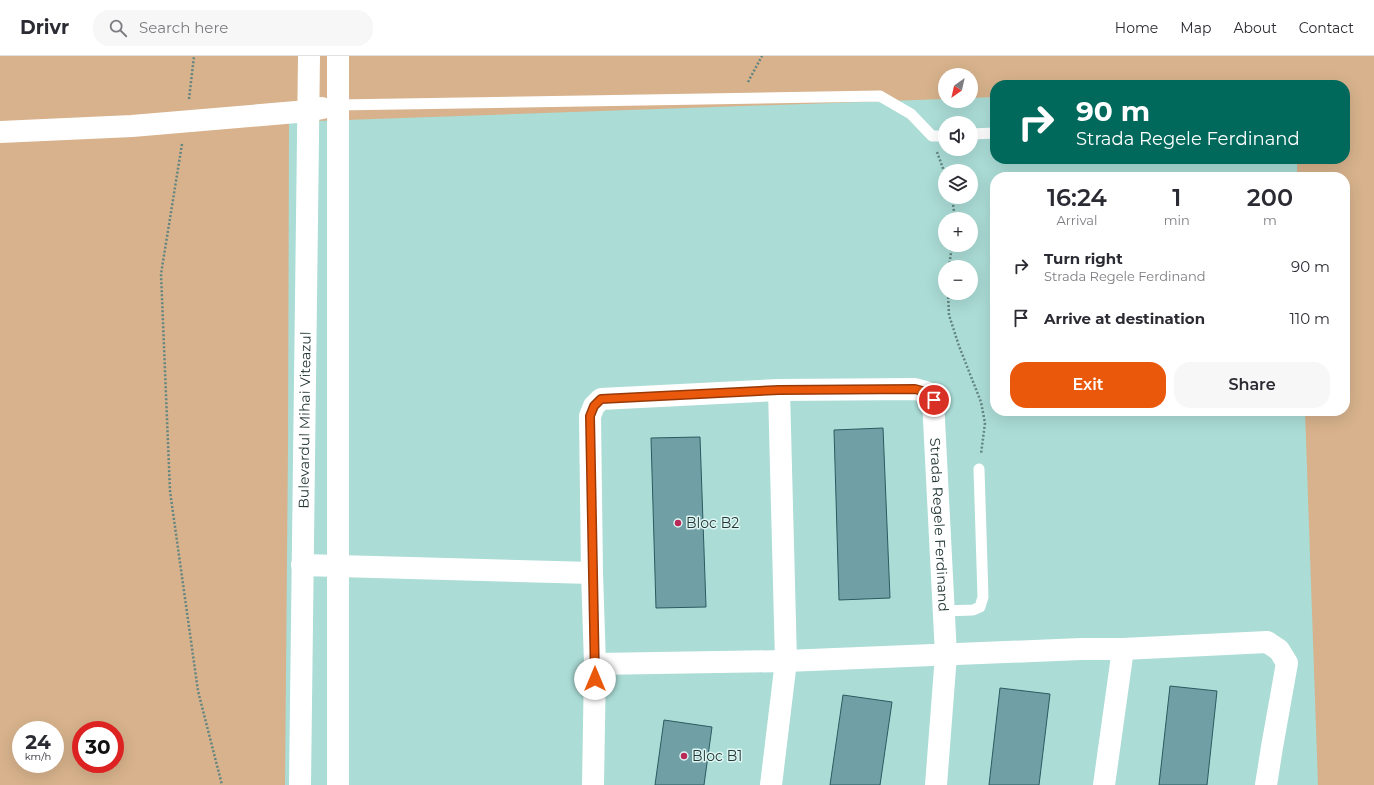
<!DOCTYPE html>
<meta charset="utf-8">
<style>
:root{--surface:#fff;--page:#f7f7f7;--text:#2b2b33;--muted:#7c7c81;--line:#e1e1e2;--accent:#ea580c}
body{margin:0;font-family:Montserrat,sans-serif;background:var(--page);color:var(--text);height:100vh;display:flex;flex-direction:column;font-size:15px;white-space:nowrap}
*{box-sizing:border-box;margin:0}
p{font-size:13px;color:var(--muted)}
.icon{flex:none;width:22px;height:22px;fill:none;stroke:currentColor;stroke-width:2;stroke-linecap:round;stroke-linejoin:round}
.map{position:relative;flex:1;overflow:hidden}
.drawer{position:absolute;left:990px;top:116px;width:360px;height:244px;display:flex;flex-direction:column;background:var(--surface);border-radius:16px;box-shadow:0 4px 16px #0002}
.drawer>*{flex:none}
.banner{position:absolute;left:990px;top:24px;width:360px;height:84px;border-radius:16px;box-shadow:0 4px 16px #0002;background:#00695c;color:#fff;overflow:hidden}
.needle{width:26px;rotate:214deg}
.tools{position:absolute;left:938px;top:12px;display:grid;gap:8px}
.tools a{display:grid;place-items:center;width:40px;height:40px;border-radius:50%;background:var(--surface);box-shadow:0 4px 16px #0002;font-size:20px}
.speed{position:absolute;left:12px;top:665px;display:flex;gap:8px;font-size:20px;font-weight:700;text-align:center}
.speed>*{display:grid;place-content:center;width:52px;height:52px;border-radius:50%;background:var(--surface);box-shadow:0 4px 16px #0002;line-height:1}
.speed small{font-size:10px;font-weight:400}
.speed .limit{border:6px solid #d22;background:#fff;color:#111}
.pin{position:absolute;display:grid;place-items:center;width:34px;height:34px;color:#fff;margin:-17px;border:2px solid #fff;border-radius:50%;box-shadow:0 1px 4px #0007}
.me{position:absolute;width:44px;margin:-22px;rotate:0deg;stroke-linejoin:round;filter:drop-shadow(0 0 3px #0008)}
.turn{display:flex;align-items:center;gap:14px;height:84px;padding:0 20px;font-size:18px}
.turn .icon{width:52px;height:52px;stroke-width:2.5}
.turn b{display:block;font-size:28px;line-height:34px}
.eta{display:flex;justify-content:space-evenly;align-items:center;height:68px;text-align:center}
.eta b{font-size:24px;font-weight:600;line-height:28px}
.cta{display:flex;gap:8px;margin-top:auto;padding:8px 20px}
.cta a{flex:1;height:46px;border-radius:16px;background:var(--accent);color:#fff;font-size:16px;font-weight:600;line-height:46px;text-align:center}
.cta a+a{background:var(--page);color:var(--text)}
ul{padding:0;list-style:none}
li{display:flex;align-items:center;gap:12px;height:52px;padding:0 20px}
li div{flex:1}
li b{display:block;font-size:15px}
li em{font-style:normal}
header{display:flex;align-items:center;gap:24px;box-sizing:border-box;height:56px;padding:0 20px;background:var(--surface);border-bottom:1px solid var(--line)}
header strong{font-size:19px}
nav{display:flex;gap:22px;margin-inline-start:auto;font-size:14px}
.search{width:280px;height:36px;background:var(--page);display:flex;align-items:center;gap:10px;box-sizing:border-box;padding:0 14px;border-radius:16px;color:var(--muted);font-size:15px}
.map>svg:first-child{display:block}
</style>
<header>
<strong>Drivr</strong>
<div class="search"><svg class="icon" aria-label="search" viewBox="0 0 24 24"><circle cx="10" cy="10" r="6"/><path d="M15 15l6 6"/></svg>Search here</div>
<nav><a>Home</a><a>Map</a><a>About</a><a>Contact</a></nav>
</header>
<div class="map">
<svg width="1374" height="729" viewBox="0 0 1374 729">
<rect width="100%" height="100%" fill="#abdcd6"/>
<path fill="#d7b28c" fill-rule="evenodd" d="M0 0H1374V729H1318L1305 355H1345V121H1297V103H1345V29H995V41L971 42V19H945V43L289 66 288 391 285 729H0ZM21 674H55V708H21ZM81 674H115V708H81Z"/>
<path fill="#709fa6" stroke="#2c5a60" d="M883 372 890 542 839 544 834 374Z
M700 381 706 551 656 552 651 382Z
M1170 630 1217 635 1207 729H1159Z
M1000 632 1050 638 1039 729H989Z
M843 639 892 646 880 729H830Z
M664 664 712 671 704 729H655Z"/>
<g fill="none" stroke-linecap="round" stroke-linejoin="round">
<path stroke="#638581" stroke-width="2.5" stroke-dasharray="2 2" stroke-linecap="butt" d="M748 26 762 0
M189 43 194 0
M182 88 161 218 170 435 198 635 222 729
M937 96 945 118
M952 141 955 163
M949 211 952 189
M948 237 949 259 959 290 981 346 985 367 981 398"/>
<path stroke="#fff" stroke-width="11" d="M337 49 880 40 911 58 932 80H945
M971 78 995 77
M944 555 973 554 980 551 983 541 979 413"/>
<g stroke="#fff" stroke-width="22">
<path d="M0 76 132 70 308 55 322 52"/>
<path d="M302 509 592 517"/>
<path d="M595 608 786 605 1081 593H1123L1267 586 1279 594 1287 607 1272 691 1266 729"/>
<path id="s1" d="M300 729 309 0"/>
<path d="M338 729V0"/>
<path id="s2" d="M593 729 595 608 592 517 590 360 594 350 601 343 779 334 915 333 926 336 933 344 946 599 936 729"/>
<path d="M771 729 786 605 779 334"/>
<path d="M1104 729 1123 593"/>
</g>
</g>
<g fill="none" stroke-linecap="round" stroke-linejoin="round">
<defs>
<path id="route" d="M595 623 590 360 594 350 601 343 779 334 915 333 926 336 934 344"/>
</defs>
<use href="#route" stroke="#983908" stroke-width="10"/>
<use href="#route" stroke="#ea580c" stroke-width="7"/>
</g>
<g fill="#b92a58" stroke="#dff7f4" stroke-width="1.5">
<circle cx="678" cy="467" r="4"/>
<circle cx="684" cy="700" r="4"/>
</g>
<g text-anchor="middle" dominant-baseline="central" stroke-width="3" stroke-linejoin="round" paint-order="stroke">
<g font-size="14" fill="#233735" stroke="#dff7f4">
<text stroke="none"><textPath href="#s1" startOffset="365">Bulevardul Mihai Viteazul</textPath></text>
<text stroke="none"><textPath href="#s2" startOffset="851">Strada Regele Ferdinand</textPath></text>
</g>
<g font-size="14" fill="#233735" stroke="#dff7f4" text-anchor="start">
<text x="686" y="467">Bloc B2</text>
<text x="692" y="700">Bloc B1</text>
</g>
</g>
</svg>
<div class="tools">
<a><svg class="needle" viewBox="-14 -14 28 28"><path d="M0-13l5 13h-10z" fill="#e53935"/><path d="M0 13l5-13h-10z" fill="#7c7c81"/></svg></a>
<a><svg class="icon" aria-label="sound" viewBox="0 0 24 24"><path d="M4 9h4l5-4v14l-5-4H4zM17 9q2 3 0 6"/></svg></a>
<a><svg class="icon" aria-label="layers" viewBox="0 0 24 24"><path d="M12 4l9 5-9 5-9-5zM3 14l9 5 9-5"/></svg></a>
<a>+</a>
<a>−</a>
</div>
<div class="speed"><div>24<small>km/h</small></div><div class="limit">30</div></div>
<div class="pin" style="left:934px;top:344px;background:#d93025"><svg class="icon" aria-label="arrive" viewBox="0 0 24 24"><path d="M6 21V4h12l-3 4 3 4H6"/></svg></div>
<svg class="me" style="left:595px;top:623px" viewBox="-20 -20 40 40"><circle r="19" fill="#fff"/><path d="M0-13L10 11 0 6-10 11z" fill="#ea580c"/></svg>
<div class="banner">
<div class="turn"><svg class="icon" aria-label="right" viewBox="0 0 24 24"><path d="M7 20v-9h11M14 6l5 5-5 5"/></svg><div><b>90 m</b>Strada Regele Ferdinand</div></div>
</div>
<section class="drawer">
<div class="eta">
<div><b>16:24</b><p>Arrival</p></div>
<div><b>1</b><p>min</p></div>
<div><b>200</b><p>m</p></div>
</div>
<ul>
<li><svg class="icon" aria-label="right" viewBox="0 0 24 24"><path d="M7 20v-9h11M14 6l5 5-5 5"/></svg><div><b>Turn right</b><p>Strada Regele Ferdinand</p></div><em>90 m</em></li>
<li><svg class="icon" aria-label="arrive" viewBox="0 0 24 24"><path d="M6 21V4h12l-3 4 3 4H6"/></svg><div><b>Arrive at destination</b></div><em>110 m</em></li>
</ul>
<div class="cta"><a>Exit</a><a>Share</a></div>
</section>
</div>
